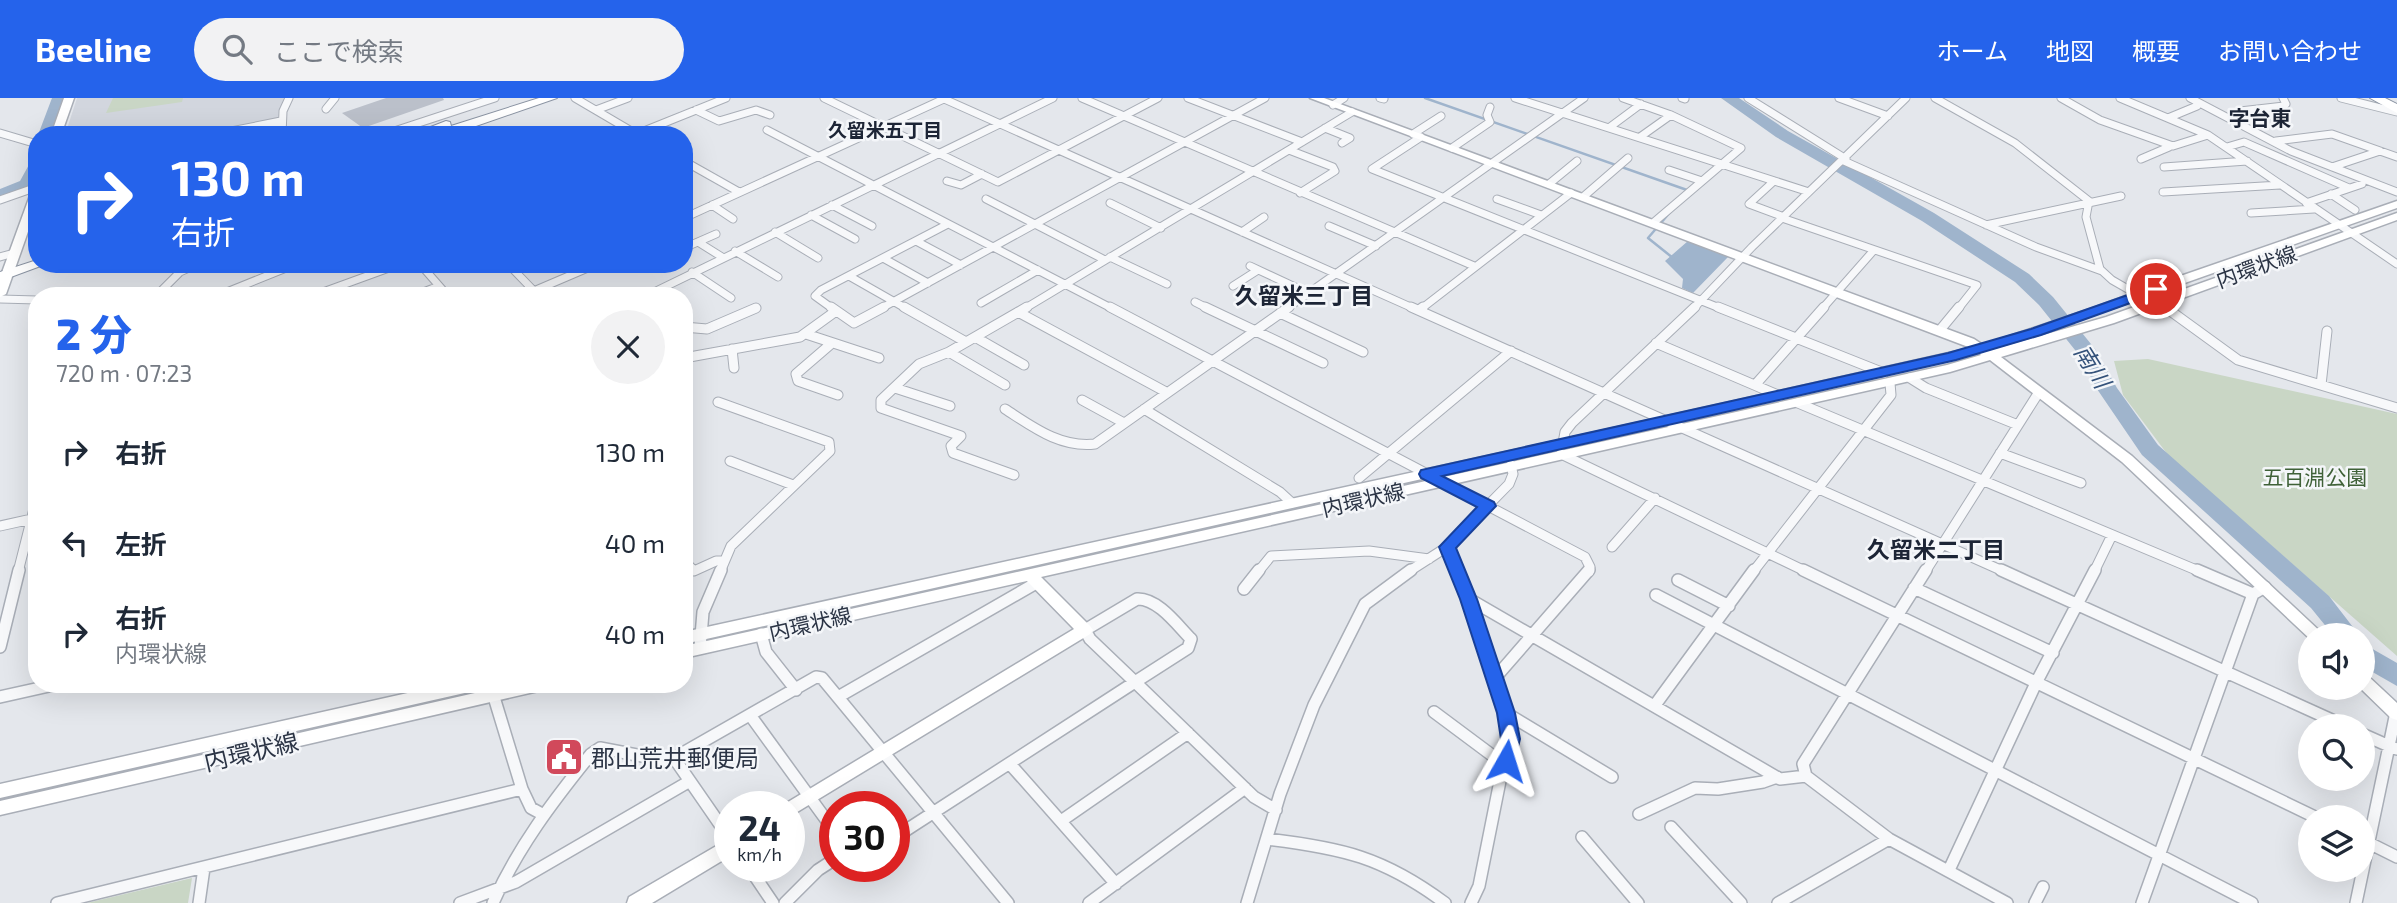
<!DOCTYPE html>
<html lang="ja">
<meta charset="utf-8">
<style>
:root{--surface:#fff;--page:#f2f2f3;--text:#1f2937;--muted:#747a83;--accent:#2563eb}
body{margin:0;font-family:"Exo 2","Noto Sans JP",sans-serif;background:var(--page);color:var(--text);height:100vh;display:flex;flex-direction:column;font-size:26px;white-space:nowrap}
*{box-sizing:border-box;margin:0}
p{font-size:23px;color:var(--muted)}
.icon{flex:none;width:38px;height:38px;fill:none;stroke:currentColor;stroke-width:2;stroke-linecap:round;stroke-linejoin:round}
.map{position:relative;flex:1;overflow:hidden}
.details{position:absolute;left:28px;top:189px;width:665px;height:406px;display:flex;flex-direction:column;background:var(--surface);border-radius:28px;box-shadow:0 7px 28px #0002}
.details>*{flex:none}
.top-card{position:absolute;left:28px;top:28px;width:665px;height:147px;border-radius:28px;box-shadow:0 7px 28px #0002;background:#2563eb;color:#fff;overflow:hidden}
.fabs{position:absolute;left:2298px;top:525px;display:grid;gap:14px}
.fabs a{display:grid;place-items:center;width:77px;height:77px;border-radius:50%;background:var(--surface);box-shadow:0 7px 28px #0002;font-size:35px}
.speed{position:absolute;left:714px;top:693px;display:flex;gap:14px;font-size:35px;font-weight:700;text-align:center}
.speed>*{display:grid;place-content:center;width:91px;height:91px;border-radius:50%;background:var(--surface);box-shadow:0 7px 28px #0002;line-height:1}
.speed small{font-size:18px;font-weight:400}
.speed .limit{border:10px solid #d22;background:#fff;color:#111}
.pin{position:absolute;display:grid;place-items:center;width:60px;height:60px;color:#fff;margin:-30px;border:4px solid #fff;border-radius:50%;box-shadow:0 2px 7px #0007}
.me{position:absolute;width:77px;margin:-38px;rotate:6deg;stroke-linejoin:round;filter:drop-shadow(0 0 5px #0008)}
.turn{display:flex;align-items:center;gap:24px;height:147px;padding:0 28px;font-size:32px}
.turn .icon{width:91px;height:91px;stroke-width:2.5}
.turn b{display:block;font-size:49px;line-height:60px}
.round{display:grid;place-items:center;flex:none;width:74px;height:74px;border-radius:37px;background:var(--page)}
.summary{display:flex;align-items:center;justify-content:space-between;height:119px;padding:0 28px}
h1{font-size:42px;font-weight:800;line-height:52px;color:var(--accent)}
ul{padding:0;list-style:none}
li{display:flex;align-items:center;gap:21px;height:91px;padding:0 28px}
li div{flex:1}
li b{display:block;font-size:26px}
li em{font-style:normal}
header{display:flex;align-items:center;gap:42px;box-sizing:border-box;height:98px;padding:0 35px;background:var(--accent);color:#fff}
header strong{font-size:33px}
nav{display:flex;gap:38px;margin-inline-start:auto;font-size:24px}
.search{width:490px;height:63px;background:var(--page);display:flex;align-items:center;gap:18px;box-sizing:border-box;padding:0 24px;border-radius:38px;color:var(--muted);font-size:26px}
.map>svg:first-child{display:block}
</style>
<header>
<strong>Beeline</strong>
<div class="search"><svg class="icon" aria-label="search" viewBox="0 0 24 24"><circle cx="10" cy="10" r="6"/><path d="M15 15l6 6"/></svg>ここで検索</div>
<nav><a>ホーム</a><a>地図</a><a>概要</a><a>お問い合わせ</a></nav>
</header>
<div class="map">
<svg width="2397" height="805" viewBox="0 0 2397 805">
<rect width="100%" height="100%" fill="#e4e7ec"/>
<path fill="#d2d6de" d="M77 0H286L279 11 278 20 274 23 202 37H65Z"/>
<path fill="#c9d6c5" d="M113 0H183L182 4 106 15Z
M2148 261 2397 316V558L2168 357 2123 297 2114 263Z
M192 780 188 805H87Z"/>
<path fill="#9fb4cc" d="M1688 143 1728 159 1693 195 1682 190 1683 181 1665 163Z"/>
<g fill="none" stroke-linecap="round" stroke-linejoin="round">
<path stroke="#9fb4cc" stroke-width="2.5" d="M1425 0 1687 92 1685 95
M1672 112 1648 140 1673 160"/>
<path fill="#9fb4cc" fill-rule="evenodd" d="M52 0H68L54 37H38Z
M1721 0H1739L1788 33 1934 115 2029 176 2053 199 2095 251 2117 290 2158 347 2329 498 2359 537H2333L2311 510 2142 357 2097 291 2079 257 2039 207 2015 184 1922 123 1776 39Z
M37 61C37 93 32 94 0 102V91L20 83 31 63Z
M2362 545 2397 565V588L2362 568Z"/>
</g>
<path fill="#bbc0ca" d="M386 0H443L444 2 363 30 342 15Z"/>
<g fill="none" stroke-linecap="round" stroke-linejoin="round">
<defs>
<path id="street-far2" d="M575 0 638 37
M824 0 998 84 1158 0
M942 0 1415 211
M1082 0 1474 168
M1188 0 1302 44
M1380 0 1384 1
M1515 0 1809 94
M1623 0 1671 17 1741 50 1653 125
M1682 0 1685 1
M1748 0 1846 61
M1839 0 1888 18
M1935 0 2015 45 2089 103 2086 119 2100 171 2112 182 2140 198
M2061 0 2100 22 2173 48 2208 37
M2120 0 2208 37 2397 166
M2190 0 2291 53 2397 94
M2341 0 2397 14
M1333 7 1344 0
M326 11 335 0
M596 12 628 0
M696 12 719 23 756 12 770 17
M2240 13 2284 8 2286 6 2283 0
M2168 20 2197 8
M1610 29 1641 6
M1325 30 1350 40 1342 45
M767 32 1113 211
M0 35 37 46
M1413 36 1441 18
M211 37 281 23
M282 37 283 13 289 0
M382 37 495 0
M634 37 726 0
M1421 39 1372 71 1722 211
M1640 39 1671 17
M2276 43 2332 36 2397 59
M2227 49 2244 44 2349 90
M1452 50 1490 24 1487 17 1490 9
M1289 52 1333 69 1335 73 1300 95
M2141 61 2169 49
M684 63 739 94
M1844 63 2036 149 2102 173
M2164 69 2247 63
M2332 69 2380 53
M1669 72 1702 83
M947 83 961 87 982 76
M1774 83 1749 106 1784 119
M1549 86 1577 63
M2163 94 2280 87
M2331 96 2355 112
M1583 99 1628 60
M986 101 1105 162
M1497 101 1541 117
M0 102 37 89
M1110 105 1161 130
M2306 105 2362 86
M712 107 733 121
M832 107 872 128
M2251 115 2314 111
M811 117 855 141
M684 120 946 0
M1782 120 1977 187 1958 211
M1986 127 2121 98
M1329 128 1376 148
M775 134 818 160
M1242 134 1264 119
M916 143 961 167
M698 144 722 159
M684 150 716 136
M735 153 778 179
M0 159 14 155
M1110 159 1167 186
M883 160 928 185
M420 166 448 198
M508 166 534 193
M1250 168 1308 195
M641 170 649 166
M692 174 731 200
M849 178 907 211
M1233 188 1258 172
M156 198 180 174 198 166
M217 198 296 166
M312 198 400 166
M413 198 439 188
M522 198 597 166
M646 198 1053 0
M0 201 37 202
M1195 204 1209 211
M2158 204 2167 211
M981 205 1038 172
M833 211 815 198 821 192 948 126
M880 211 1265 0
M1024 211 1352 14
M1286 211 1584 0
M1421 211 1571 95
M1693 211 1752 149 1906 0
M1822 211 1874 152"/>
<path id="street-far1" d="M831 209 854 225 884 209
M904 209 966 244
M1110 209 1585 459 1590 469 1589 474
M1205 209 1323 265
M1411 209 2005 474
M1718 209 1884 275
M2165 209 2238 262 2397 310
M1419 212 1423 209
M1018 214 1166 294
M1280 215 1363 254
M684 229 707 231 756 210
M1940 232 1959 209
M806 236 879 260
M975 239 1024 267
M832 245 796 276 798 283 838 297
M1656 245 1780 298
M732 251 734 270
M949 254 1005 287
M684 260 800 239 836 213
M1910 280 1926 290 2018 327
M1755 287 1824 209
M2321 287 2327 233
M895 290 950 308
M1082 302 1124 325
M718 304 829 344 830 353 731 448 720 474
M1798 305 2201 474
M1005 311C1033 329 1060 350 1095 346L1289 209
M1144 311 1280 394 1292 405
M1563 345 1565 334 1572 325 1695 209
M2000 355 2081 385
M1561 356 1807 474
M730 363 793 387
M1014 377 953 355 951 348 961 338 881 310V302L919 266 949 254 1027 209
M1359 380 1511 253
M0 428 36 420
M1447 449 1458 474
M1612 449 1655 400
M684 463 694 473 716 463H724
M18 474 37 399
M1258 474 1271 458 1369 453 1429 461
M1408 474 1447 449 1509 386 1513 376 1511 367
M1753 474 1891 297 1890 285
M1925 474 2039 294
M2094 474 2112 437"/>
<path id="street" d="M1457 472 1469 501 1510 633 1479 788 1471 805
M1803 472 2315 719
M2001 472 2345 628
M2197 472 2253 496 2265 489
M1678 482 1729 508
M1914 490 2053 555
M1244 491 1259 472
M1656 497 2252 805
M1137 501C1158 500 1178 528 1191 541L1188 550 1135 584 1090 541 1085 532Z
M1469 501 1780 681 1806 678 1889 741 2007 805
M761 536 766 554 796 592
M0 549 19 472
M700 550 703 514 721 472
M1495 580 1589 472
M1135 584 1254 699 1276 712
M490 586 522 691 531 710 542 716
M0 599 58 586
M838 599 1038 484
M1655 607 1754 472
M1434 614 1493 658 1506 663
M1506 615 1612 679
M750 617 835 734
M2362 636 2389 648 2396 614
M674 660 816 579 822 580 1008 805
M1010 666 1116 786
M1806 678 1803 666 1926 472
M1639 716 1695 690 1718 691 1763 684 1777 679
M1061 723 1188 635
M1671 729 1741 805
M1582 739 1638 805
M894 740 1135 584
M1267 741C1342 750 1383 759 1445 805
M2363 742 2397 759
M748 768 773 805
M1949 772 2036 585 2095 472
M57 805 522 691
M199 805 204 770
M460 805 516 784 690 683
M493 805C518 749 553 703 591 656L600 650 663 662 674 660 730 741
M785 805 818 772 835 761
M1089 805 1245 690
M1247 805 1280 696 1314 607 1365 506 1411 472
M1778 805 1889 741
M2035 805 2043 789
M2142 805 2253 496
M2356 805 2389 648 2397 651"/>
<path id="secondary" d="M64 0H74L61 37H51Z
M1310 0H1324L1974 241 1983 247 2096 209 2169 182 2397 103V110C2262 157 2127 207 1991 252L2106 219 2397 115V122L2114 225 2001 259 2132 358 2324 537H2310V541L2122 364 1990 262 1950 274 1041 479 1090 528 1093 532 1090 536 789 719V709H782L783 707 1074 531 1027 483 684 560V548L1947 267 1981 257 1979 255 1578 346 1573 345 1571 342 1573 339 1578 338 1971 250Z
M37 89V108L6 196 0 199V180L32 92Z
M1551 344 1556 345 1558 348 1556 351 684 546V534Z
M2362 576 2368 578 2397 605V622L2391 620 2360 590H2362Z
M448 586H486L484 590 478 592 0 700V686Z
M514 586H551L549 590 543 592 0 717V703Z
M730 740V758L652 805H627L629 799Z"/>
<path id="highway" d="M539 0H557L450 37H410L446 23 450 24 451 28Z
M2370 0H2385L2397 6V15Z
M37 162V166H46L0 183V174Z"/>
</defs>
<use href="#street-far2" stroke="#a9aeb7" stroke-width="9"/>
<use href="#street-far1" stroke="#a9aeb7" stroke-width="11"/>
<use href="#street" stroke="#a9aeb7" stroke-width="14"/>
<use href="#secondary" stroke="#a9aeb7" stroke-width="3"/>
<use href="#highway" stroke="#8b94a3" stroke-width="2"/>
<use href="#street-far2" stroke="#f7f8fa" stroke-width="7"/>
<use href="#street-far1" stroke="#f7f8fa" stroke-width="9"/>
<use href="#street" stroke="#f7f8fa" stroke-width="11"/>
<use href="#secondary" fill="#fff" fill-rule="evenodd"/>
<use href="#highway" fill="#fff" fill-rule="evenodd"/>
</g>
<path fill="#2563eb" stroke="#184099" stroke-width="2" d="M2156 187 2161 188V194L2041 237 1956 262 1442 378 1494 404 1496 408 1456 450 1477 501 1515 615 1520 641 1513 669 1506 671 1499 669 1496 663 1501 641 1497 615 1460 501 1439 449 1477 409 1421 380 1419 376 1421 372 1948 255 2031 231Z"/>
<defs>
<symbol id="civic-square" viewBox="-11 -11 22 22"><rect x="-9" y="-9" width="18" height="18" rx="4" fill="#d1495b" stroke="#f4f6f9"/><path d="M-.6-6.5H3V-4.5H.6V-3L4-1V1h2V6H-6V1h2V-1L-.6-3ZM-1.2 2.5V6h2.4V2.5Z" fill="#fff"/></symbol>
</defs>
<g fill-rule="evenodd">
<use href="#civic-square" x="542" y="637" width="44" height="44"/>
</g>
<g text-anchor="middle" dominant-baseline="central" stroke-width="5" stroke-linejoin="round" paint-order="stroke">
<g font-size="19" font-weight="bold" fill="#1d2536" stroke="#f4f6f9">
<text x="885" y="31">久留米五丁目</text>
</g>
<g font-size="21" font-weight="bold" fill="#1d2536" stroke="#f4f6f9">
<text x="2260" y="19">字台東</text>
</g>
<g font-size="21" fill="#2b3445" stroke="#f4f6f9">
<text transform="translate(2256 168) rotate(-20)">内環状線</text>
<text transform="translate(1363 401) rotate(-13)">内環状線</text>
<text transform="translate(810 525) rotate(-13)">内環状線</text>
</g>
<g font-size="21" fill="#3f6138" stroke="#f4f6f9">
<text x="2315" y="378">五百淵公園</text>
</g>
<g font-size="23" font-weight="bold" fill="#1d2536" stroke="#f4f6f9">
<text x="1304" y="197">久留米三丁目</text>
<text x="1936" y="451">久留米二丁目</text>
</g>
<g font-size="23" font-style="italic" fill="#34527a" stroke="#f4f6f9">
<text transform="translate(2093 268) rotate(58)">南川</text>
</g>
<g font-size="24" fill="#2b3445" stroke="#f4f6f9">
<text transform="translate(251 653) rotate(-13)">内環状線</text>
</g>
<g font-size="24" fill="#2b3445" stroke="#f4f6f9" text-anchor="start">
<text x="591" y="659">郡山荒井郵便局</text>
</g>
</g>
</svg>
<div class="fabs">
<a><svg class="icon" aria-label="sound" viewBox="0 0 24 24"><path d="M4 9h4l5-4v14l-5-4H4zM17 9q2 3 0 6"/></svg></a>
<a><svg class="icon" aria-label="search" viewBox="0 0 24 24"><circle cx="10" cy="10" r="6"/><path d="M15 15l6 6"/></svg></a>
<a><svg class="icon" aria-label="layers" viewBox="0 0 24 24"><path d="M12 4l9 5-9 5-9-5zM3 14l9 5 9-5"/></svg></a>
</div>
<div class="speed"><div>24<small>km/h</small></div><div class="limit">30</div></div>
<div class="pin" style="left:2156px;top:191px;background:#d93025"><svg class="icon" aria-label="arrive" viewBox="0 0 24 24"><path d="M6 21V4h12l-3 4 3 4H6"/></svg></div>
<svg class="me" style="left:1506px;top:663px" viewBox="-20 -20 40 40"><path d="M0-17L14 15 0 8-14 15z" fill="#2563eb" stroke="#fff" stroke-width="4"/></svg>
<div class="top-card">
<div class="turn"><svg class="icon" aria-label="right" viewBox="0 0 24 24"><path d="M7 20v-9h11M14 6l5 5-5 5"/></svg><div><b>130 m</b>右折</div></div>
</div>
<section class="details">
<div class="summary"><div><h1>2 分</h1><p>720 m · 07:23</p></div><a class="round"><svg class="icon" aria-label="close" viewBox="0 0 24 24"><path d="M6 6l12 12M18 6L6 18"/></svg></a></div>
<ul>
<li><svg class="icon" aria-label="right" viewBox="0 0 24 24"><path d="M7 20v-9h11M14 6l5 5-5 5"/></svg><div><b>右折</b></div><em>130 m</em></li>
<li><svg class="icon" aria-label="left" viewBox="0 0 24 24"><path d="M17 20v-9H6M10 6l-5 5 5 5"/></svg><div><b>左折</b></div><em>40 m</em></li>
<li><svg class="icon" aria-label="right" viewBox="0 0 24 24"><path d="M7 20v-9h11M14 6l5 5-5 5"/></svg><div><b>右折</b><p>内環状線</p></div><em>40 m</em></li>
</ul>
</section>
</div>
